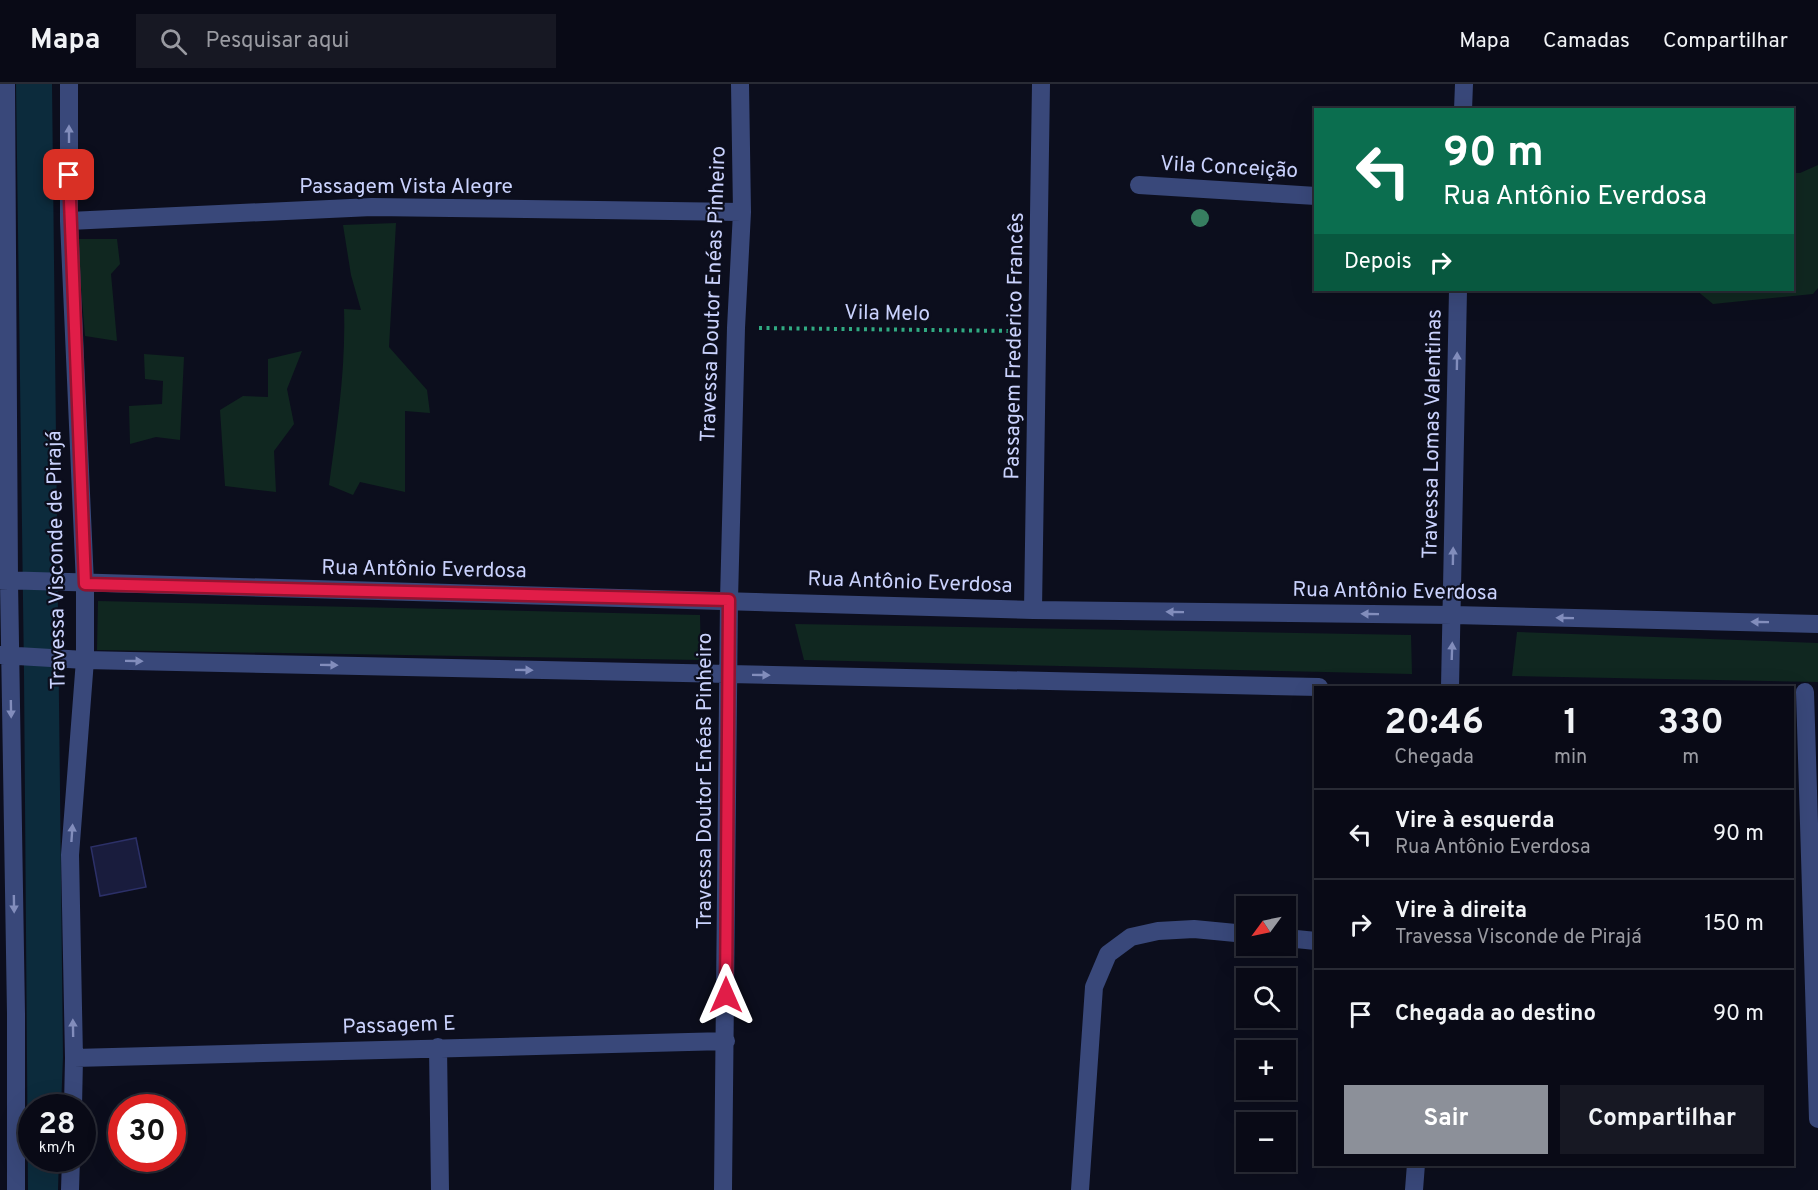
<!DOCTYPE html>
<html lang="pt">
<meta charset="utf-8">
<style>
:root{--surface:#090a16;--page:#171823;--text:#f1f3f6;--muted:#999aa1;--line:#292b35;--accent:#8c9099}
body{margin:0;font-family:Overpass,sans-serif;background:var(--page);color:var(--text);height:100vh;display:flex;flex-direction:column;font-size:22px;white-space:nowrap}
*{box-sizing:border-box;margin:0}
p{font-size:20px;color:var(--muted)}
.icon{flex:none;width:33px;height:33px;fill:none;stroke:currentColor;stroke-width:2;stroke-linecap:round;stroke-linejoin:round}
.map{position:relative;flex:1;overflow:hidden}
.side{position:absolute;left:1314px;top:602px;width:480px;height:480px;display:flex;flex-direction:column;background:var(--surface);border-radius:0px;box-shadow:0 6px 24px #0002,0 0 0 2px var(--line)}
.side>*{flex:none}
.guide{position:absolute;left:1314px;top:24px;width:480px;height:183px;border-radius:0px;box-shadow:0 6px 24px #0002,0 0 0 2px var(--line);background:#0b6e4f;color:#fff;overflow:hidden}
.needle{width:39px;rotate:237deg}
.controls{position:absolute;left:1236px;top:812px;display:grid;gap:12px}
.controls a{display:grid;place-items:center;width:60px;height:60px;border-radius:0px;background:var(--surface);box-shadow:0 6px 24px #0002,0 0 0 2px var(--line);font-size:30px}
.speed{position:absolute;left:18px;top:1010px;display:flex;gap:12px;font-size:30px;font-weight:700;text-align:center}
.speed>*{display:grid;place-content:center;width:78px;height:78px;border-radius:50%;background:var(--surface);box-shadow:0 6px 24px #0002,0 0 0 2px var(--line);line-height:1}
.speed small{font-size:15px;font-weight:400}
.speed .limit{border:9px solid #d22;background:#fff;color:#111}
.pin{position:absolute;display:grid;place-items:center;width:51px;height:51px;color:#fff;margin:-26px;border-radius:12px;box-shadow:0 3px 9px #0006}
.me{position:absolute;width:66px;margin:-33px;rotate:0deg;stroke-linejoin:round;filter:drop-shadow(0 0 4px #0008)}
.turn{display:flex;align-items:center;gap:21px;height:126px;padding:0 30px;font-size:27px}
.turn .icon{width:78px;height:78px;stroke-width:2.5}
.turn b{display:block;font-size:42px;line-height:51px}
.then{display:flex;align-items:center;height:57px;padding:0 30px;background:#0003;gap:12px;font-size:22px}
.eta{display:flex;justify-content:space-evenly;align-items:center;height:102px;text-align:center}
.eta b{font-size:36px;font-weight:700;line-height:42px}
.action{display:flex;gap:12px;margin-top:auto;padding:12px 30px}
.action a{flex:1;height:69px;border-radius:0px;background:var(--accent);color:#fff;font-size:24px;font-weight:700;line-height:69px;text-align:center}
.action a+a{background:var(--page);color:var(--text)}
ul{padding:0;list-style:none}
li{display:flex;align-items:center;gap:18px;height:90px;padding:0 30px;border-top:2px solid var(--line)}
li div{flex:1}
li b{display:block;font-size:22px}
li em{font-style:normal}
header{display:flex;align-items:center;gap:36px;box-sizing:border-box;height:84px;padding:0 30px;background:var(--surface);border-bottom:2px solid var(--line)}
header strong{font-size:28px}
nav{display:flex;gap:33px;margin-inline-start:auto;font-size:21px}
.search{width:420px;height:54px;background:var(--page);display:flex;align-items:center;gap:15px;box-sizing:border-box;padding:0 21px;border-radius:0px;color:var(--muted);font-size:22px}
.map>svg:first-child{display:block}
</style>
<header>
<strong>Mapa</strong>
<div class="search"><svg class="icon" aria-label="search" viewBox="0 0 24 24"><circle cx="10" cy="10" r="6"/><path d="M15 15l6 6"/></svg>Pesquisar aqui</div>
<nav><a>Mapa</a><a>Camadas</a><a>Compartilhar</a></nav>
</header>
<div class="map">
<svg width="1818" height="1106" viewBox="0 0 1818 1106">
<rect width="100%" height="100%" fill="#0c0e1d"/>
<path fill="#102720" d="M1818 81V204L1813 210 1713 220 1696 206H1792L1793 89H1800Z
M396 139 389 263 427 306 430 329 405 327V408L360 398 353 411 329 401C337 342 346 285 344 225L361 226 351 191 343 141Z
M77 155H117L120 180 111 190 117 257 85 252Z
M302 267 287 305 294 340 274 367 276 408 225 402 220 326 243 312 268 313V275Z
M144 270 184 273 180 356 156 353 130 360 129 322 162 320 163 297 145 295Z
M98 517 700 531 701 576 97 566Z
M795 540 1411 551 1412 590 804 576Z
M1517 548 1818 559V598L1512 592Z"/>
<path fill="#0c2b3c" d="M16 0H52L63 973 61 1023H32V1074H59L58 1106H28L24 589Z"/>
<path fill="#191c3d" stroke="#2c3068" stroke-width="1.5" d="M136 754 146 803 100 812 91 763Z"/>
<g fill="none" stroke-linecap="round" stroke-linejoin="round">
<path stroke="#31aa82" stroke-width="4" stroke-dasharray="3 4.5" stroke-linecap="butt" d="M759 244 1015 247"/>
<path stroke="#39487a" stroke-width="18" d="M6 0 9 497 16 930V1106
M69 0V137L85 500V576L70 771 74 974 73 1023
M1463 26 1464 0
M1139 101 1316 112
M69 137 372 123 742 128
M0 496 1033 526 1453 531 1818 540
M1033 526 1041 0
M0 571 85 576 1319 603
M1450 603 1458 206
M1805 608 1818 1035
M1286 854 1316 857
M438 963 440 1106
M74 974 726 957
M70 1106 71 1074
M723 1106 729 516 736 244 742 128 740 0
M1080 1106 1094 903 1108 870 1131 853 1158 847 1194 845 1246 850
M1414 1106 1416 1080"/>
</g>
<circle fill="#377e60" cx="1200" cy="134" r="9"/>
<defs><path id="oneway-solid" d="M-6-.8H1V-3.2L6.5 0L1 3.2V.8H-6Z" transform="scale(1.5)"/></defs>
<g fill="#828dbc">
<use href="#oneway-solid" transform="translate(69 50) rotate(-90)"/>
<use href="#oneway-solid" transform="translate(1457 277) rotate(-89)"/>
<use href="#oneway-solid" transform="translate(1453 472) rotate(-89)"/>
<use href="#oneway-solid" transform="translate(1175 528) rotate(-179)"/>
<use href="#oneway-solid" transform="translate(1370 530) rotate(-179)"/>
<use href="#oneway-solid" transform="translate(1565 534) rotate(-179)"/>
<use href="#oneway-solid" transform="translate(1760 538) rotate(-179)"/>
<use href="#oneway-solid" transform="translate(1452 567) rotate(-88)"/>
<use href="#oneway-solid" transform="translate(134 577) rotate(1)"/>
<use href="#oneway-solid" transform="translate(329 581) rotate(1)"/>
<use href="#oneway-solid" transform="translate(524 586) rotate(1)"/>
<use href="#oneway-solid" transform="translate(761 591) rotate(1)"/>
<use href="#oneway-solid" transform="translate(11 625) rotate(89)"/>
<use href="#oneway-solid" transform="translate(72 749) rotate(-86)"/>
<use href="#oneway-solid" transform="translate(14 820) rotate(89)"/>
<use href="#oneway-solid" transform="translate(73 944) rotate(-91)"/>
</g>
<g fill="none" stroke-linecap="round" stroke-linejoin="round">
<defs>
<path id="route" d="M69 91 85 500 729 516 726 911"/>
</defs>
<use href="#route" stroke="#92132f" stroke-width="15"/>
<use href="#route" stroke="#e11d48" stroke-width="10"/>
</g>
<g text-anchor="middle" dominant-baseline="central" stroke-width="4.5" stroke-linejoin="round" paint-order="stroke">
<g font-size="21" fill="#cad2fd" stroke="#0c0e1d">
<text transform="translate(1229 84) rotate(3)">Vila Conceição</text>
<text x="406" y="103">Passagem Vista Alegre</text>
<text transform="translate(714 210) rotate(-88)">Travessa Doutor Enéas Pinheiro</text>
<text transform="translate(887 230) rotate(1)">Vila Melo</text>
<text transform="translate(1015 262) rotate(-89)">Passagem Frederico Francês</text>
<text transform="translate(1433 350) rotate(-89)">Travessa Lomas Valentinas</text>
<text transform="translate(57 476) rotate(-91)">Travessa Visconde de Pirajá</text>
<text transform="translate(424 486) rotate(1)">Rua Antônio Everdosa</text>
<text transform="translate(910 499) rotate(2)">Rua Antônio Everdosa</text>
<text transform="translate(1395 508) rotate(1)">Rua Antônio Everdosa</text>
<text transform="translate(705 697) rotate(-90)">Travessa Doutor Enéas Pinheiro</text>
<text transform="translate(399 942) rotate(-2)">Passagem E</text>
</g>
</g>
</svg>
<div class="controls">
<a><svg class="needle" viewBox="-14 -14 28 28"><path d="M0-13l5 13h-10z" fill="#e53935"/><path d="M0 13l5-13h-10z" fill="#999aa1"/></svg></a>
<a><svg class="icon" aria-label="search" viewBox="0 0 24 24"><circle cx="10" cy="10" r="6"/><path d="M15 15l6 6"/></svg></a>
<a>+</a>
<a>−</a>
</div>
<div class="speed"><div>28<small>km/h</small></div><div class="limit">30</div></div>
<div class="pin" style="left:69px;top:91px;background:#d93025"><svg class="icon" aria-label="arrive" viewBox="0 0 24 24"><path d="M6 21V4h12l-3 4 3 4H6"/></svg></div>
<svg class="me" style="left:726px;top:911px" viewBox="-20 -20 40 40"><path d="M0-17L14 15 0 8-14 15z" fill="#e11d48" stroke="#fff" stroke-width="4"/></svg>
<div class="guide">
<div class="turn"><svg class="icon" aria-label="left" viewBox="0 0 24 24"><path d="M17 20v-9H6M10 6l-5 5 5 5"/></svg><div><b>90 m</b>Rua Antônio Everdosa</div></div>
<div class="then">Depois<svg class="icon" aria-label="right" viewBox="0 0 24 24"><path d="M7 20v-9h11M14 6l5 5-5 5"/></svg></div>
</div>
<section class="side">
<div class="eta">
<div><b>20:46</b><p>Chegada</p></div>
<div><b>1</b><p>min</p></div>
<div><b>330</b><p>m</p></div>
</div>
<ul>
<li><svg class="icon" aria-label="left" viewBox="0 0 24 24"><path d="M17 20v-9H6M10 6l-5 5 5 5"/></svg><div><b>Vire à esquerda</b><p>Rua Antônio Everdosa</p></div><em>90 m</em></li>
<li><svg class="icon" aria-label="right" viewBox="0 0 24 24"><path d="M7 20v-9h11M14 6l5 5-5 5"/></svg><div><b>Vire à direita</b><p>Travessa Visconde de Pirajá</p></div><em>150 m</em></li>
<li><svg class="icon" aria-label="arrive" viewBox="0 0 24 24"><path d="M6 21V4h12l-3 4 3 4H6"/></svg><div><b>Chegada ao destino</b></div><em>90 m</em></li>
</ul>
<div class="action"><a>Sair</a><a>Compartilhar</a></div>
</section>
</div>
